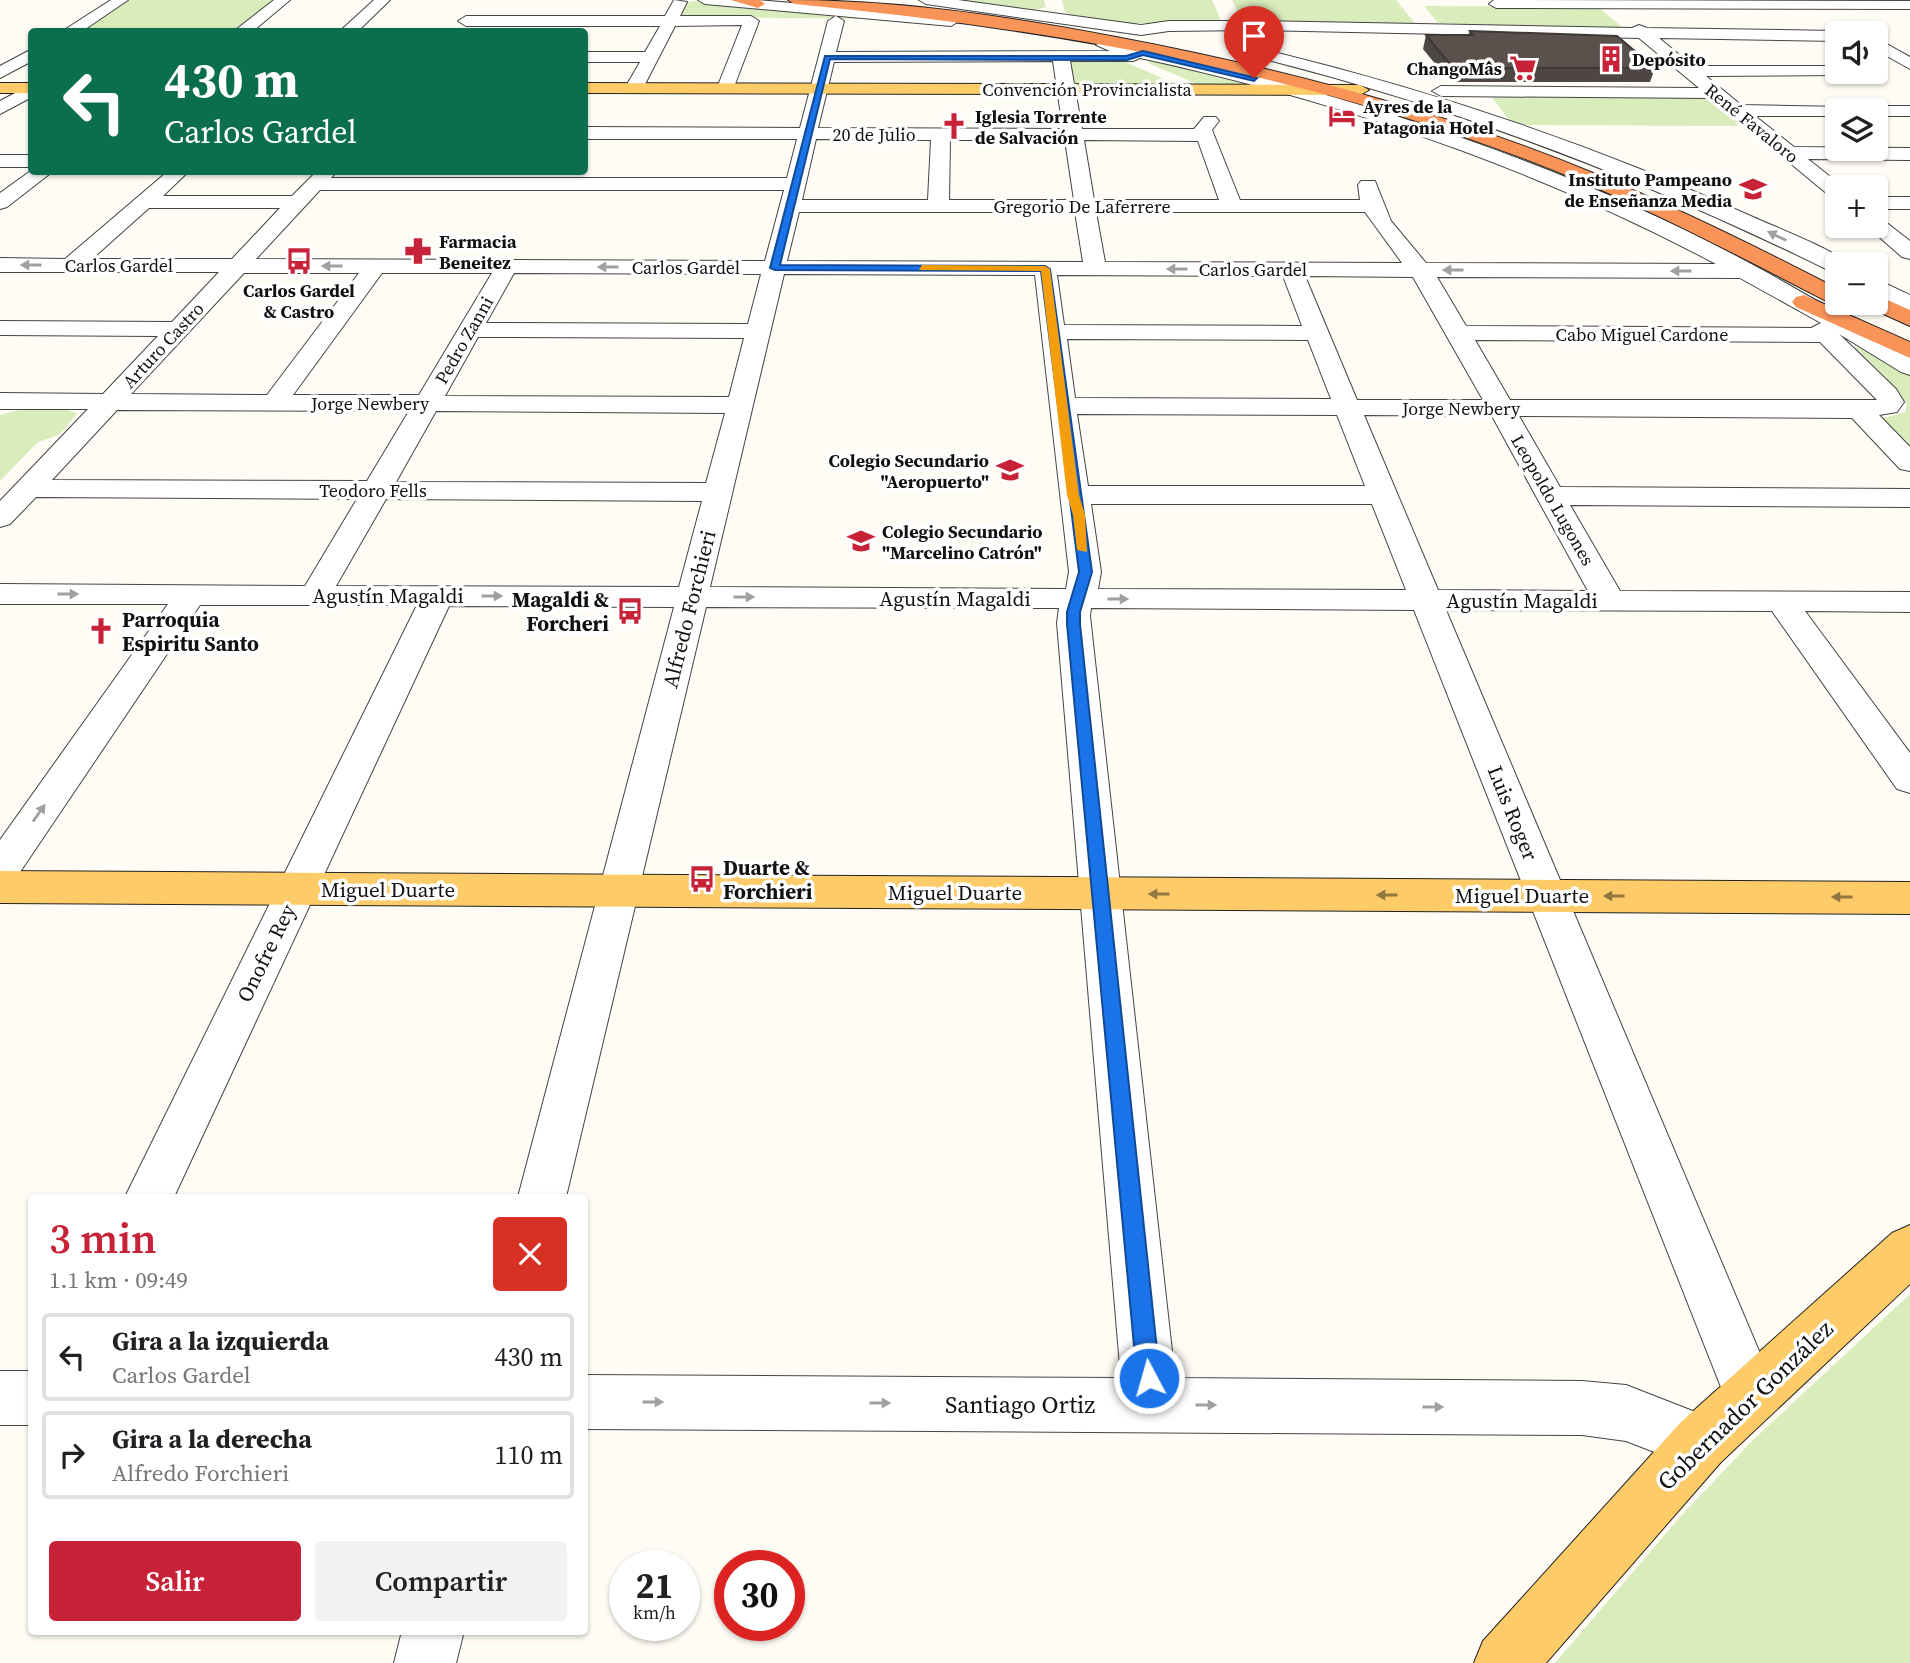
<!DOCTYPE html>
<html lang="es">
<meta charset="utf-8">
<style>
:root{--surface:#fff;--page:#f2f2f2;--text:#202124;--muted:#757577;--line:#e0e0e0;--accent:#c82239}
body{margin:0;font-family:"Source Serif 4",serif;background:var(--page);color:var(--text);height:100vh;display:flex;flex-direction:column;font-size:26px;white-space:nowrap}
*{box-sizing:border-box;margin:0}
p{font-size:23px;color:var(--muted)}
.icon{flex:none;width:38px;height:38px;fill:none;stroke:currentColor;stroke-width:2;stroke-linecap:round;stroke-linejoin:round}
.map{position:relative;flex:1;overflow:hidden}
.sheet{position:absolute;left:28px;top:1194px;width:560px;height:441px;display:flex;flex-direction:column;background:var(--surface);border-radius:7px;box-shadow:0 2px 5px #0004}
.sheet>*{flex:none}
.top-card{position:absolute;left:28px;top:28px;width:560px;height:147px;border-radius:7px;box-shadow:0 2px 5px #0004;background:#0b6e4f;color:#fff;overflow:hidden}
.tools{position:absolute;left:1825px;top:21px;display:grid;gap:14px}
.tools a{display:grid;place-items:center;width:63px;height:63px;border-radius:7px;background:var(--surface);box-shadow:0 2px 5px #0004;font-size:35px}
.speed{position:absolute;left:609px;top:1550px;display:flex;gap:14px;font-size:35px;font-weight:700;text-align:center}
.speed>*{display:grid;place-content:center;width:91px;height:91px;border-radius:50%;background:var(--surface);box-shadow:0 2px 5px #0004;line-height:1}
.speed small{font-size:18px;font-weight:400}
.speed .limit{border:10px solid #d22;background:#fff;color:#111}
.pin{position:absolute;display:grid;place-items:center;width:60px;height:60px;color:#fff;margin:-72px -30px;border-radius:50% 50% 50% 0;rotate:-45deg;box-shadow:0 0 7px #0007}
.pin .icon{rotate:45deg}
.me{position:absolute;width:77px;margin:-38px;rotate:354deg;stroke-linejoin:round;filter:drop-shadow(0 0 5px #0008)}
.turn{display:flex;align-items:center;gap:24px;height:147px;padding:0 21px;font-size:32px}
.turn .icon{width:91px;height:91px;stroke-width:2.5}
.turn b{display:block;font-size:49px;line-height:60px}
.round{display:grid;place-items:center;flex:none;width:74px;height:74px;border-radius:7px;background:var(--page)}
.head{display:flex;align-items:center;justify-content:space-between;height:119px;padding:0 21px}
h1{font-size:42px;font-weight:600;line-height:52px;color:var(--accent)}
.cta{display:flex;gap:14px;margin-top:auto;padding:14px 21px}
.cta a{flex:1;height:80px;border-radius:7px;background:var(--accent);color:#fff;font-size:28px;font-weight:600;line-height:80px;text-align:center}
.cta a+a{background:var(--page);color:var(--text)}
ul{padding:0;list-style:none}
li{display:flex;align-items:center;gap:21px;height:88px;margin:0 14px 10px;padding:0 7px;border:4px solid var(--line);border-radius:7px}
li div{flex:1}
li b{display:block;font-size:26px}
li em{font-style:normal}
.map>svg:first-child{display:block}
</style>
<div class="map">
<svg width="1910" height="1663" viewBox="0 0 1910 1663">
<rect width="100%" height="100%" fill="#fffcf5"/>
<path fill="#d9ecbc" d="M128 0H278L236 31 76 32Z
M953 0H1044L1046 7 1035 10Z
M1062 0H1212L1222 23H1124L1071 15 1065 12Z
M1232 0H1396L1415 23H1243Z
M694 1 826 10 881 19 679 17 686 3Z
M1424 6 1598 7 1627 31 1438 23Z
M1070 60 1123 61 1178 85H1072Z
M1152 60 1262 85 1202 86 1148 63Z
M1491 96 1703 97 1714 100 1744 126 1518 125 1509 120Z
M1864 347 1910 375V452L1881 419 1905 412 1907 404 1852 351 1853 348Z
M22 409H66L77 414 59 435 38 442 0 481V415Z
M1910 1294V1663H1555L1680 1517 1753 1440Z"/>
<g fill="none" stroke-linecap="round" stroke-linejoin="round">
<defs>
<path id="minor" d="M111 0H128L81 32H61Z
M274 0H290L252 32H233Z
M374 0H390L357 32H339Z
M674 0 687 2 680 16H751L759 21 732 92H720L717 88 742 25 675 26 643 88 634 93 625 88 640 62H584V52H645L660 26H466L458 21 466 16H665Z
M698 0H757L951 16 959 21 951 26 705 4Z
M919 0H958L1141 25 1169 21H1253L1632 28 1639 25 1647 28 1838 31 1844 33H1838V41L1659 38 1693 66H1838V72H1846L1844 75 1706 76 1741 105 1844 107 1846 110H1838V116H1755L1794 147 1910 148V160L1808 159 1843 187H1838V199L1831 197 1712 98 1441 96 1432 91 1441 86 1699 88 1639 38 1253 30 1169 31 1141 35 926 4Z
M1494 0 1910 1V9L1496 8 1489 4Z
M836 16 844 21 836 52 1110 51 1096 45 1104 40C1329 88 1552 156 1755 266 1807 294 1859 326 1910 356V375L1901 372 1839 334 1896 389 1904 402 1897 412 1879 415 1910 447V471L1900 469 1852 418 1519 416 1560 487 1910 489V507L1570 505 1620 591 1910 592V612L1805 611 1910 753V793L1897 789 1772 611 1446 610 1778 1396 1770 1415 1751 1423 1732 1415 1414 610 1091 608 1090 616 1175 1378 1582 1381 1626 1385 1721 1422 1729 1442 1721 1462 1701 1470 1626 1441 1582 1435 584 1429V1375L1121 1378 1057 623 1059 608 706 607 566 1197H518L674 607 449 606 174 1197H125L417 605H200L14 881 0 885V840L168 604H0V584L305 586 357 499 36 497 10 524 0 527V501L88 409H0V393L103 394 158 336 0 335V321L172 322 219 272H0V258L65 259 167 172H188L163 196H292L316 172H336L331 178H787L797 139H584V127L800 128 828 21ZM1140 58C1340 101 1535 168 1716 264L1426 263 1391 221 1375 181H1361L1358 185 1360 200H1240L1212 130 1219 121 1216 117H1204L1194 129H1082L1070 61H1133ZM1053 61 1063 129 818 128 834 62ZM816 139 931 140 928 200H802ZM950 140H1065L1074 200H949ZM1084 140 1198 141 1219 200H1094ZM320 190H784L765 261 256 259ZM149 208H280L232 259H92ZM799 212H1075L1083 262 787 261ZM1096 212H1365L1402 263 1105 262ZM244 273H359L267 395 131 394ZM382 273H492L419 395H293ZM514 273 761 274 748 324 486 323ZM784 274 1035 275 1069 572 1066 589 710 587ZM1057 275 1283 276 1302 326 1064 325ZM1305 276 1413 277 1483 400H1357ZM1437 277 1740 278 1821 323 1811 328 1466 326ZM478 337 744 338 729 397 445 396ZM1067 339 1308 340 1331 399 1075 398ZM1475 340 1820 342 1877 400H1510ZM117 410 409 411 367 481 52 480ZM436 411 725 413 706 483 396 482ZM1077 414 1337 415 1365 486H1088ZM1364 415 1492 416 1588 591 1438 590ZM386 499 702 501 679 587 336 586ZM1091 504H1372L1406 590 1098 589 1101 572Z
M1876 38 1910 57V69L1876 50Z
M32 49V61L0 78V66Z
M1270 51C1437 92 1597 146 1753 217 1775 227 1833 249 1848 264H1838V273L1830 271C1648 181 1462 109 1264 59V53Z
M32 84V97L0 114V101Z
M1876 106H1910V116H1876V110H1868Z
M0 155H32V167H0Z
M32 170 52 172 7 207 0 209V193Z
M1876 197H1910V209H1876Z
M1876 218 1883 220 1910 241V259L1902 257 1869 228 1867 226H1876Z
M1876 279 1910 295V311L1876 295Z
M0 1371H32V1425H0Z
M402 1631H464L456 1663H394Z"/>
<path id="major" d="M0 83H32V93H0Z
M584 83 1360 85 1369 90 1360 95 584 93Z
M0 871 1910 882V914L0 903Z
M1910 1225V1284L1721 1462 1546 1663H1474L1483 1641 1681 1422 1892 1233Z"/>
<path id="highway" d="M731 0H760L765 4 758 8Z
M788 0C898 0 1008 16 1116 37 1280 68 1444 111 1598 175 1680 209 1759 248 1838 289V303H1846H1830C1749 261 1669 219 1585 183 1334 77 1065 30 795 4Z
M1804 295 1910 342V358L1796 307 1792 302 1796 297Z
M1876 295 1910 310V326L1868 307 1865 303H1876Z"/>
</defs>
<use href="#minor" stroke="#444" stroke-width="2"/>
<use href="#major" stroke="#222" stroke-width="2"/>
<use href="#highway" stroke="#222" stroke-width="2"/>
<use href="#minor" fill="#fff" fill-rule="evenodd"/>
<use href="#major" fill="#fdcb67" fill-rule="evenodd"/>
<use href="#highway" fill="#f99459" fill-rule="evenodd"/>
</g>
<path fill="#4d4642" d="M1470 31 1655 68 1650 82H1450L1423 49 1426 35H1468Z"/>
<path fill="#5a514d" stroke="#3f3936" stroke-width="2" d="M1470 31 1617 36 1655 68H1453L1426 35H1473Z"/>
<defs><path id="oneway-solid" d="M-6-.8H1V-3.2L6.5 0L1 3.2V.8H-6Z" transform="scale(1.75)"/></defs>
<g fill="#a0a0a0">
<use href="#oneway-solid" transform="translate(1777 236) rotate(-154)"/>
<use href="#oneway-solid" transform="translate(31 265) rotate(-180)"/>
<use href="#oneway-solid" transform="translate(332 266) rotate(-180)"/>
<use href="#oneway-solid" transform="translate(608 267) rotate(-180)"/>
<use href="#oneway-solid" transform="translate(1177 269) rotate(-180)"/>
<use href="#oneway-solid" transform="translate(1453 270) rotate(-180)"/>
<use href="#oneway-solid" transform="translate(1681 271) rotate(-180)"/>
<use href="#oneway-solid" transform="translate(68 594)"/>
<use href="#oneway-solid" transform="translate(492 596)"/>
<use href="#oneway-solid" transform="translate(744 597)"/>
<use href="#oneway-solid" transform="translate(1118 599)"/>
<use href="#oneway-solid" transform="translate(39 813) rotate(-55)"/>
<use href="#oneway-solid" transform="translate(653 1402)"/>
<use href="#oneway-solid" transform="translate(880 1403)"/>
<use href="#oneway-solid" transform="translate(1206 1405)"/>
<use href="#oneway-solid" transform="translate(1433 1407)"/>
</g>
<g fill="#937740">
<use href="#oneway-solid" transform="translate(1159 894) rotate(-180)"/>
<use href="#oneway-solid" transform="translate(1387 895) rotate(-180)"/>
<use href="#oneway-solid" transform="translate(1614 896) rotate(-180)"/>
<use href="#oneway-solid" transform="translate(1842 897) rotate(-180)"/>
</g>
<path fill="#1a73e8" stroke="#114b97" stroke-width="2" d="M1143 51 1257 78 1254 81 1143 55 1127 60 830 59 780 265 1045 266 1050 269 1092 572 1080 612V624L1160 1378 1156 1386 1149 1389 1141 1386 1137 1378 1067 624V612L1079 572 1041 271 775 270 770 268 825 56H1126Z"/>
<path fill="#f59e0b" d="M922 265 1045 266 1050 269 1079 495 1085 515 1087 552 1077 550 1073 515 1067 495 1041 271 919 270Z"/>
<defs>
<symbol id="building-bare" viewBox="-9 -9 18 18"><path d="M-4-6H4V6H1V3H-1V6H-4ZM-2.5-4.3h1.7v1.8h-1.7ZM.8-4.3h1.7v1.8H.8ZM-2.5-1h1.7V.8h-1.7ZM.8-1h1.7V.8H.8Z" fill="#c82239" stroke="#fff" stroke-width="2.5" paint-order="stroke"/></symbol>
<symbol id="supermarket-bare" viewBox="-9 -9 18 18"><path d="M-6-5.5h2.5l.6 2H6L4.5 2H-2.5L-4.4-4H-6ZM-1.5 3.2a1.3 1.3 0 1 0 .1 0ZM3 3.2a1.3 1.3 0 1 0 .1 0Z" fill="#c82239" stroke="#fff" stroke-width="2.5" paint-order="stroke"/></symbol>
<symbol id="hotel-bare" viewBox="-9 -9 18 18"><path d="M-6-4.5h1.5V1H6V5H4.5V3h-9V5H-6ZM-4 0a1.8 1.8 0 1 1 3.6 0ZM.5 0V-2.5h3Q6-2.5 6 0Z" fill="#c82239" stroke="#fff" stroke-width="2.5" paint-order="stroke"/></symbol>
<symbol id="church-bare" viewBox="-9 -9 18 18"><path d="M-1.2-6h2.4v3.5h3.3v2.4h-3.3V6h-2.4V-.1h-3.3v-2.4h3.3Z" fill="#c82239" stroke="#fff" stroke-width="2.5" paint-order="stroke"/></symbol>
<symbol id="school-bare" viewBox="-9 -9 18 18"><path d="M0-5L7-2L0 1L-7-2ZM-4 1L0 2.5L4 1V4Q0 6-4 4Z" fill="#c82239" stroke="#fff" stroke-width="2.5" paint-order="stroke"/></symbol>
<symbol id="pharmacy-bare" viewBox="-9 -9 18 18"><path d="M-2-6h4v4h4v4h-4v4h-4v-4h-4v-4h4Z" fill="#c82239" stroke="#fff" stroke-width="2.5" paint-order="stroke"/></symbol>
<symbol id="bus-bare" viewBox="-9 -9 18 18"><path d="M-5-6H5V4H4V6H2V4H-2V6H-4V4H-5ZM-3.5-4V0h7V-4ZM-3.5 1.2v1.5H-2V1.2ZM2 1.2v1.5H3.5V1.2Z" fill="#c82239" stroke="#fff" stroke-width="2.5" paint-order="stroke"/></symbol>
</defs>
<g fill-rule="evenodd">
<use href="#building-bare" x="1592" y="40" width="38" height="38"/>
<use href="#supermarket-bare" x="1504" y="49" width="38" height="38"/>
<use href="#hotel-bare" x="1323" y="97" width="38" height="38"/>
<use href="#church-bare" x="935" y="107" width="38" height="38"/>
<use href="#school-bare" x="1734" y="170" width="38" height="38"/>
<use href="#pharmacy-bare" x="399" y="232" width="38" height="38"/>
<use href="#bus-bare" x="280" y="242" width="38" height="38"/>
<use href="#school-bare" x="991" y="451" width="38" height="38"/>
<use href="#school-bare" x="842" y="522" width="38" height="38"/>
<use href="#bus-bare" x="611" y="592" width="38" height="38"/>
<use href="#church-bare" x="82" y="612" width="38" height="38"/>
<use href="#bus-bare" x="683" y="860" width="38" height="38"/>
</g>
<g text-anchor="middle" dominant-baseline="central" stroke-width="7" stroke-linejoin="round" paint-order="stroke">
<g font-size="18" font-weight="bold" fill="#111" stroke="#fff" text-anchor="start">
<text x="1632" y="59">Depósito</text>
<text x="1502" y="68" text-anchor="end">ChangoMâs</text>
<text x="1363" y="106">Ayres de la<tspan x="1363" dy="21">Patagonia Hotel</tspan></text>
<text x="975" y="116">Iglesia Torrente<tspan x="975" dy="21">de Salvación</tspan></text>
<text x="1732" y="179" text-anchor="end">Instituto Pampeano<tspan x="1732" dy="21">de Enseñanza Media</tspan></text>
<text x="439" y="241">Farmacia<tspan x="439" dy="21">Beneitez</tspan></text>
<text x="299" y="290" text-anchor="middle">Carlos Gardel<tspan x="299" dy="21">&amp; Castro</tspan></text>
<text x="989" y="460" text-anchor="end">Colegio Secundario<tspan x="989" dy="21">"Aeropuerto"</tspan></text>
<text x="882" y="531">Colegio Secundario<tspan x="882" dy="21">"Marcelino Catrón"</tspan></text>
</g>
<g font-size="18" fill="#111" stroke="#fff">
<text x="1087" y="89">Convención Provincialista</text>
<text transform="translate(1752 123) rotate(39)">René Favaloro</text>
<text x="874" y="134">20 de Julio</text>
<text x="1082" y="206">Gregorio De Laferrere</text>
<text x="119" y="265">Carlos Gardel</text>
<text x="686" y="267">Carlos Gardel</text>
<text x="1253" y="269">Carlos Gardel</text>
<text x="1642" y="334">Cabo Miguel Cardone</text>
<text transform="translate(464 340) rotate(-60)">Pedro Zanni</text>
<text transform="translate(163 345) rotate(-47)">Arturo Castro</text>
<text x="370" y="403">Jorge Newbery</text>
<text x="1461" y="408">Jorge Newbery</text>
<text x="373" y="490">Teodoro Fells</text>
<text transform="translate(1553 500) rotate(60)">Leopoldo Lugones</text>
</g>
<g font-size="21" fill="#111" stroke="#fff">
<text x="388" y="595">Agustín Magaldi</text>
<text x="955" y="598">Agustín Magaldi</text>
<text x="1522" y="600">Agustín Magaldi</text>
<text transform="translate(689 609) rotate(-76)">Alfredo Forchieri</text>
<text transform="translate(1513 813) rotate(68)">Luis Roger</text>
<text x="388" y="889">Miguel Duarte</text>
<text x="955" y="892">Miguel Duarte</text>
<text x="1522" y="895">Miguel Duarte</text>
<text transform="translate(266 953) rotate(-64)">Onofre Rey</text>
</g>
<g font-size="21" font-weight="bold" fill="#111" stroke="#fff" text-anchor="start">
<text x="609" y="599" text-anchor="end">Magaldi &amp;<tspan x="609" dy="24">Forcheri</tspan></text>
<text x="122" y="619">Parroquia<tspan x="122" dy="24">Espiritu Santo</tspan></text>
<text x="723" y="867">Duarte &amp;<tspan x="723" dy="24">Forchieri</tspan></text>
</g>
<g font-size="24" fill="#111" stroke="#fff">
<text x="1020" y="1404">Santiago Ortiz</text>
<text transform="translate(1745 1405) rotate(-44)">Gobernador González</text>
</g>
</g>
</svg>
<div class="tools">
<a><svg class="icon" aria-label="sound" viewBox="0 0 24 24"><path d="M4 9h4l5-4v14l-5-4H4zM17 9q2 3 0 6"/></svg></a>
<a><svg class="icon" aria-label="layers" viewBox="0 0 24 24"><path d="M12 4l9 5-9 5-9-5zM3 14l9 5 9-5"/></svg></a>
<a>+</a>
<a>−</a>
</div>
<div class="speed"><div>21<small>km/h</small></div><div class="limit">30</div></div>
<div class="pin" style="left:1254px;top:78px;background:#d93025"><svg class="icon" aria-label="arrive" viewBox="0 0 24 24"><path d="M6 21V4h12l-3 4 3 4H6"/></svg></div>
<svg class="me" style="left:1149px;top:1378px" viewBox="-20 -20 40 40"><circle r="17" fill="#1a73e8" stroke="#fff" stroke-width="3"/><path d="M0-11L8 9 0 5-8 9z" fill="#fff"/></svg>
<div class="top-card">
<div class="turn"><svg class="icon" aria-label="left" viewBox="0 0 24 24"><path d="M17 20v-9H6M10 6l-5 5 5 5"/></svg><div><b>430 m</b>Carlos Gardel</div></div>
</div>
<section class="sheet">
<div class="head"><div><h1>3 min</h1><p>1.1 km · 09:49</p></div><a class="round" style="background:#d93025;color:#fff"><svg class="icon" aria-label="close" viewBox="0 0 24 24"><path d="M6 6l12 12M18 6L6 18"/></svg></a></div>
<ul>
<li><svg class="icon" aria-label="left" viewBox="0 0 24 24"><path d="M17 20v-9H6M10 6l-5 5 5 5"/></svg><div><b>Gira a la izquierda</b><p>Carlos Gardel</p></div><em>430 m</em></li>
<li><svg class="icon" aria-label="right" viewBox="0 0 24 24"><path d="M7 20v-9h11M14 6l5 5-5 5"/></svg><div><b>Gira a la derecha</b><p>Alfredo Forchieri</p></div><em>110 m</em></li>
</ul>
<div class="cta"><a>Salir</a><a>Compartir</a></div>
</section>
</div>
